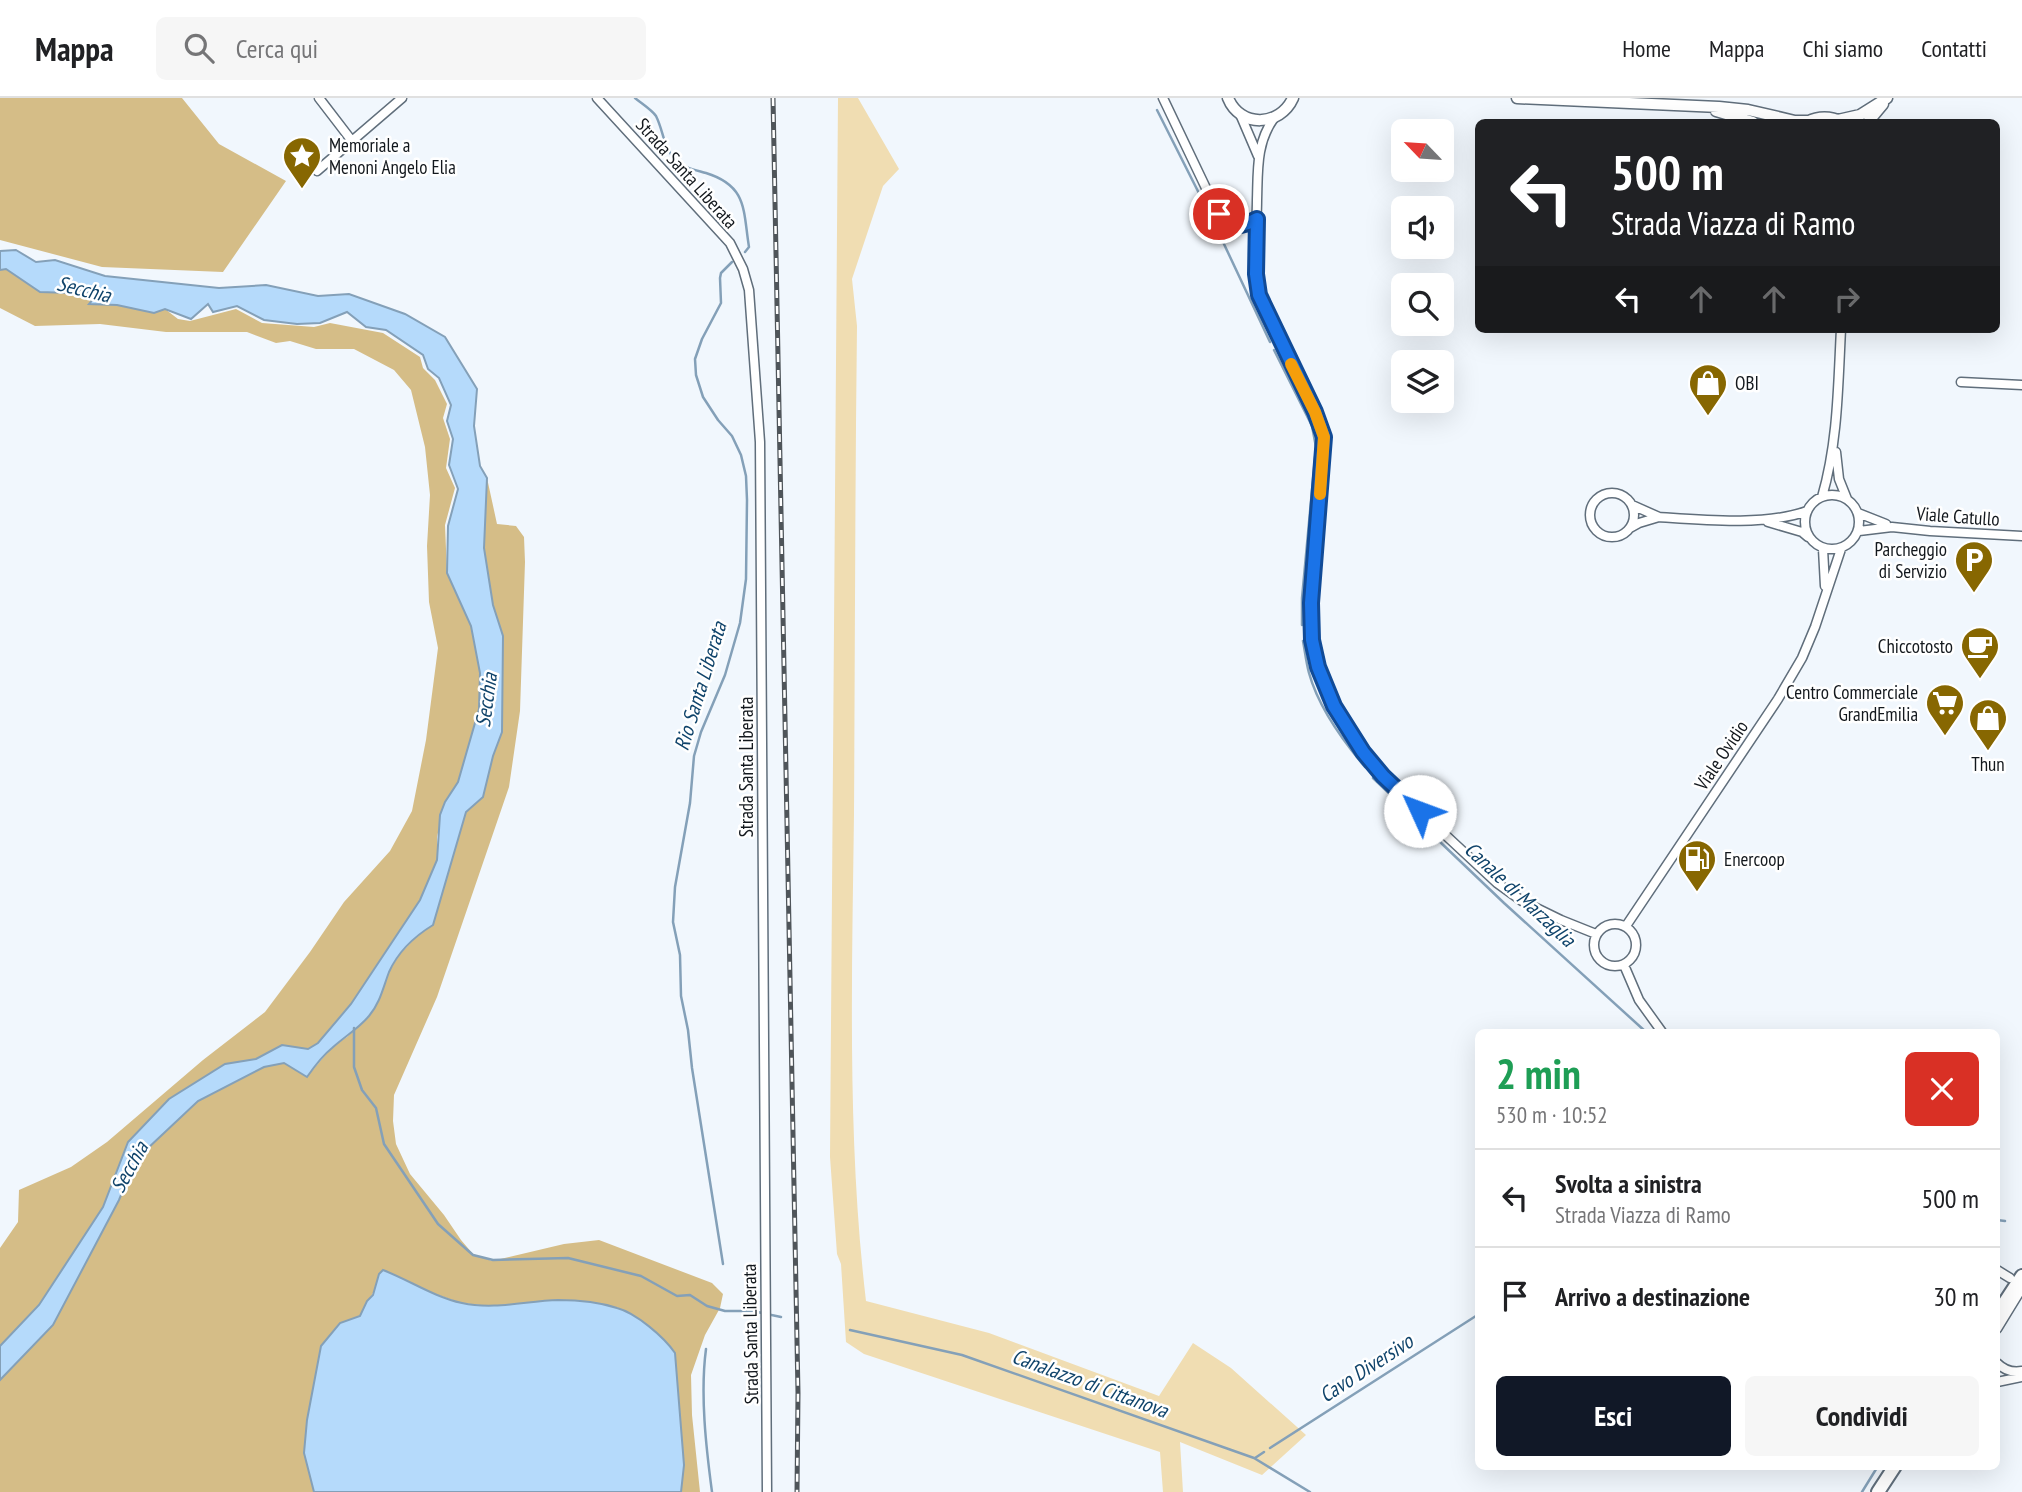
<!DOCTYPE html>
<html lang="it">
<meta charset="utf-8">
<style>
:root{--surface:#fff;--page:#f6f6f6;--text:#202124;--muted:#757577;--line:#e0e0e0;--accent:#111827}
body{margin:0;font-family:"PT Sans Narrow",sans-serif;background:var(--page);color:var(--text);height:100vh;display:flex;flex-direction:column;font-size:26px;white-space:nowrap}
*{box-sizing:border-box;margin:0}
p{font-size:23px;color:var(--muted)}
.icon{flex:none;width:38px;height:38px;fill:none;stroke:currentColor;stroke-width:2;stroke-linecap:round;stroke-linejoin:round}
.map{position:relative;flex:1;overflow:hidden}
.panel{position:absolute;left:1475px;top:931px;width:525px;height:441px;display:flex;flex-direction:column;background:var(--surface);border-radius:10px;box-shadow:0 7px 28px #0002}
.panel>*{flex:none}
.top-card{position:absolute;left:1475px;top:21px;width:525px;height:214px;border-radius:10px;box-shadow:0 7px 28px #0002;background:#202124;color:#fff;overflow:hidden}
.needle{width:46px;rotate:295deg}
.controls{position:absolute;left:1391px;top:21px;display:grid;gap:14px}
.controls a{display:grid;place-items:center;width:63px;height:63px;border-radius:10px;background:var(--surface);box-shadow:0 7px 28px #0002;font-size:35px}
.pin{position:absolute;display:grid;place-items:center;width:60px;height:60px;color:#fff;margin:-30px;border:4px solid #fff;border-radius:50%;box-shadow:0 2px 7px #0007}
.me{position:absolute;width:77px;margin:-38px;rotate:313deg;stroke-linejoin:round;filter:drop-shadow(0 0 5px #0008)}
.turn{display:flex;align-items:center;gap:24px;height:147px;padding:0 21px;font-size:32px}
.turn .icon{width:91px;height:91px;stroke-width:2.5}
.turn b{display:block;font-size:49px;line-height:60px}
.lanes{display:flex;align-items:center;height:66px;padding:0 21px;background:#0003;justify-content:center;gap:35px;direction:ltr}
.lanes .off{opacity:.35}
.round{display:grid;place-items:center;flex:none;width:74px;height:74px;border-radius:10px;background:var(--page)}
.head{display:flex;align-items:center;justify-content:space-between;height:119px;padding:0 21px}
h1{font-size:42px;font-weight:800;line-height:52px;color:#1e9e55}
.cta{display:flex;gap:14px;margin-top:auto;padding:14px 21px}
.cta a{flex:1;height:80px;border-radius:10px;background:var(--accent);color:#fff;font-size:28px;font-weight:800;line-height:80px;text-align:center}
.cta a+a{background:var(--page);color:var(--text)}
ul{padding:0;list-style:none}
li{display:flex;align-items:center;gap:21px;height:98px;padding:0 21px;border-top:2px solid var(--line)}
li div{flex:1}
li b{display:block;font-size:26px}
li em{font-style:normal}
header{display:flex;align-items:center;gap:42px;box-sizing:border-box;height:98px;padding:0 35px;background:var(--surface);border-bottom:2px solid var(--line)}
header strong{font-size:33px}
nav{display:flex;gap:38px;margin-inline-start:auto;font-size:24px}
.search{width:490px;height:63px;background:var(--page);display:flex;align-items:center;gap:18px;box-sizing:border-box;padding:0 24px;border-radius:10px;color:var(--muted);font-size:26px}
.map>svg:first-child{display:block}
</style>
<header>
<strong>Mappa</strong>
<div class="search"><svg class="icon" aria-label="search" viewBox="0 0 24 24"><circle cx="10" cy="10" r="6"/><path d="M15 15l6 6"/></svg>Cerca qui</div>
<nav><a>Home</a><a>Mappa</a><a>Chi siamo</a><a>Contatti</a></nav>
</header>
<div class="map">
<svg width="2022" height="1394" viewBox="0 0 2022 1394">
<rect width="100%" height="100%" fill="#f1f7fd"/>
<path fill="#f0ddb2" d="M838 0H858L899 71 883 88 852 181 857 228C855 390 855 553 854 716 852 878 847 1042 866 1203L989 1235 1159 1298 1193 1245 1231 1270 1306 1337 1262 1377 1180 1344 1183 1394H1163L1160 1354 864 1256 846 1244 841 1166 837 1156 830 1059Z"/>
<path fill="#d5bd87" d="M0 0H182L219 46 286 83 223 174 102 169 0 142Z
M6 171 40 194 74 191 93 197 94 200 90 206 117 207 154 215 165 211 178 221 190 223 236 211 262 225 314 229 330 225 383 235 420 259 423 270 435 282 447 306 443 320 450 341 446 370 455 390 445 427 447 475 471 528 477 555 480 575 479 610 458 684 445 704 437 739V762L420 802 351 906 318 945 308 951 282 947 256 961 225 966 169 1001 128 1044 103 1109 39 1207 0 1248V1150L18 1124 19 1092 71 1069 107 1044 203 962 265 914 310 854 344 804 390 753 412 713 426 642 438 550 429 504 427 448 430 397 425 349 411 292 394 272 354 251H316L290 243 276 245 247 234H166L100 226 35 228 0 210V172Z
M487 380 497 426 516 428 524 439 525 464 520 613 509 689 437 899 394 997 393 1023 396 1046 410 1076 444 1117 461 1142 473 1156 492 1163 564 1146 599 1142 712 1185 723 1196 720 1210 705 1237 691 1277 692 1317 700 1394H681L684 1367 675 1255 670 1248 619 1210 560 1202 490 1208 461 1205 379 1176C378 1193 366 1203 360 1218L340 1225 321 1248 307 1322 304 1355 314 1394H0V1282L53 1227 119 1102 130 1075 146 1052 198 1003 264 969 284 965 307 979 332 949 347 939 369 919 391 870 400 856 419 836 433 827 466 714 483 699 493 658 502 634 503 538 493 507 484 450Z"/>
<path fill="#b5dafb" stroke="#84a0b8" stroke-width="2" d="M16 152 36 164 55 162 105 178 219 190 266 187 318 198 349 196 405 216 445 239 477 291 474 328 480 368 487 380 484 450 493 507 503 538 502 634 493 658 483 699 466 714 433 827C415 838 398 854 389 874 383 890 380 905 369 918 358 931 344 939 332 950 322 958 314 969 307 979L284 965 264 969 198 1003 146 1052 130 1075 119 1102 53 1227 0 1282V1248L39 1207 103 1109 128 1044 169 1001 225 966 256 961 282 947 308 951 318 945 351 906 420 802 437 762 440 717 445 704 458 684 479 611 480 575 471 528 447 475 448 428 458 391 449 367 453 341 447 323 451 307 439 280 428 271 423 257 386 232 366 229 347 214 320 225 297 226 264 222 237 208 213 214 208 206 191 221 165 211 154 215 117 207 89 206 94 200 93 197 74 191 70 195 40 194 6 171 0 172V153Z
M383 1172C409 1182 434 1199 462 1205 494 1212 526 1203 558 1202 576 1202 599 1204 617 1210 636 1215 664 1239 675 1255L684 1367 681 1394H314L304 1355 307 1322 321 1248 340 1225 360 1218 367 1203 373 1197 379 1176Z"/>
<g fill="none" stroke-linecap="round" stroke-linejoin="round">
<path stroke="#84a0b8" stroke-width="2.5" d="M635 0C642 6 651 11 656 18 664 34 663 50 676 62 684 70 696 72 706 75 748 88 743 113 749 149L745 154
M1157 12 1216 129 1270 244
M1274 252 1312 328 1316 349 1302 500V527
M1303 543C1305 553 1306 564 1309 575 1318 608 1343 643 1365 669
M1373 680 1504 805 1646 934
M354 930V969L362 992 376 1010 384 1046 438 1126 473 1157 493 1162 568 1160 641 1178 677 1198 690 1197 707 1208 725 1213H753L781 1219
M1997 1122 2005 1123
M723 1166 692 970 688 932 681 898 680 857 673 824 675 789 690 705 694 658 701 634 725 577 740 525 746 481 747 402 746 378 741 357 732 338 718 322 703 299 696 277 695 261 702 241 721 205 720 180 721 175 732 164
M850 1232 962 1257 1254 1360 1310 1394
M706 1251C700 1296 706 1349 712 1394
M1270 1350 1479 1216
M1255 1360 1264 1354
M1862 1394 1878 1368"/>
<defs>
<path id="minor" d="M319 0 352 43
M597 0 730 145 743 171 749 192 760 344 767 1394
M1163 0 1215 109C1227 130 1236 132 1257 121
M1240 16 1258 58
M1274 20C1256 45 1258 72 1257 102 1257 132 1251 168 1259 198 1274 246 1312 290 1324 339L1311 505V532L1314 555 1323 584 1346 629 1373 668 1383 679 1497 785 1522 803 1561 822 1596 836
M317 73 402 0
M1961 284 2022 287
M1836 354 1839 381 1847 401
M1590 417a22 22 0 1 1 44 0a22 22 0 1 1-44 0Z
M1805 424a27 27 0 1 1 54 0a27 27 0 1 1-54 0Z
M1822 399C1838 344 1838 288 1841 231
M1858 415 1886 426
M1659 419C1703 422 1766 428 1807 413
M1768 424 1802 434 1808 439
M1630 430 1639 425 1659 419 1632 407
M1859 433 1892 429 1930 433 2022 438
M1823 451 1825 488
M1594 847a21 21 0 1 1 42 0a21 21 0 1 1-42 0Z
M1626 828 1778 601 1802 560 1815 529 1841 451
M1624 867 1639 902 1662 934
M1997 1172 2010 1180
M1997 1231 2022 1190
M1997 1265C2004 1272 2012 1275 2022 1273
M1997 1284 2022 1279"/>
<path id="tertiary" d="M1228 0C1240 30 1280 29 1293 0
M1517 0 1719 9 1748 12 1795 23H1810
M1716 13 1753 24
M1838 22 1860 17 1887 0
M1807 24C1819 18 1830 18 1842 24
M1868 24 1883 6"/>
<path id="primary" d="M1997 1216 2022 1178
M1878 1394 1895 1368"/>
</defs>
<use href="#minor" stroke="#606e7b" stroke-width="11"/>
<use href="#tertiary" stroke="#606e7b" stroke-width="13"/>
<use href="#primary" stroke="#606e7b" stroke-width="16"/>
<use href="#minor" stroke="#fff" stroke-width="8"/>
<use href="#tertiary" stroke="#fff" stroke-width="10"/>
<use href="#primary" stroke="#fff" stroke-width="12"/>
<defs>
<path id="rail" d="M773 0 798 1295 797 1394"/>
</defs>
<use href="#rail" stroke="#4f555a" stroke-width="5"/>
<use href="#rail" stroke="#fff" stroke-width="2.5" stroke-dasharray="8" stroke-linecap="butt"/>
</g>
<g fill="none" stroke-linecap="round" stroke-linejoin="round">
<defs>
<path id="route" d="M1219 116C1230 131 1242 129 1257 121L1256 176 1259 197 1315 314 1324 339 1311 505 1312 542 1318 569 1334 608 1363 654 1383 678 1420 713"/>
</defs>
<use href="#route" stroke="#114b97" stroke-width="18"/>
<use href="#route" stroke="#1a73e8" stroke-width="12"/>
<path stroke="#f59e0b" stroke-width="12" d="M1291 266 1315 314 1324 339 1320 396"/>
</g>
<defs>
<symbol id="sight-pin" viewBox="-11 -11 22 30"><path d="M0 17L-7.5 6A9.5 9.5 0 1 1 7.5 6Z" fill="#876701" stroke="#fff"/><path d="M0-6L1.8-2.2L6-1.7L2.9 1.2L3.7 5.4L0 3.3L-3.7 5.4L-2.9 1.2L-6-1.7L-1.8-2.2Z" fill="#fff"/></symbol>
<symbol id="shop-pin" viewBox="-11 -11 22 30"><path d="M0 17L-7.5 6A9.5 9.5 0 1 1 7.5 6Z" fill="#876701" stroke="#fff"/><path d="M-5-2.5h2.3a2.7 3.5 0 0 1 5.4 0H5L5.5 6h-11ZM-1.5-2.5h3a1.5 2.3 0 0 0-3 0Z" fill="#fff"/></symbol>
<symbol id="parking-pin" viewBox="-11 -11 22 30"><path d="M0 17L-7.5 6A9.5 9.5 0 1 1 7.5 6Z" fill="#876701" stroke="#fff"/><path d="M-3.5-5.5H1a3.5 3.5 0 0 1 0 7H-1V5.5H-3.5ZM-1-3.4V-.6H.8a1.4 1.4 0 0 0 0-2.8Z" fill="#fff"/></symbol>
<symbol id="cafe-pin" viewBox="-11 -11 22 30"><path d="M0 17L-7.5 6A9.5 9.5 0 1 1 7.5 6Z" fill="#876701" stroke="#fff"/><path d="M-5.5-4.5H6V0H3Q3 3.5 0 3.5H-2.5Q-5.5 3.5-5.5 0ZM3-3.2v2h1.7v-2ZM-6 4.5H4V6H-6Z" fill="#fff"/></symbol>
<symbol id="supermarket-pin" viewBox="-11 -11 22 30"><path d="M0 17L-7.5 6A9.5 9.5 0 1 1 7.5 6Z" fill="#876701" stroke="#fff"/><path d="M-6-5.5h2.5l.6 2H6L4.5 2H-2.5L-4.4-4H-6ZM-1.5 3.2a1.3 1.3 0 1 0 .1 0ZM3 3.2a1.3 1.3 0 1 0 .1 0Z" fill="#fff"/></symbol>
<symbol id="fuel-pin" viewBox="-11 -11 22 30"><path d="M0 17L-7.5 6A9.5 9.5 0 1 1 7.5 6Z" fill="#876701" stroke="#fff"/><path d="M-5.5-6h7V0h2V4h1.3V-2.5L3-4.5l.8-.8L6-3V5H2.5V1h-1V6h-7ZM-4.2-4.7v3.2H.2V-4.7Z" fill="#fff"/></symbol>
</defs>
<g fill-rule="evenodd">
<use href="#sight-pin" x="280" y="36" width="44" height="60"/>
<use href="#shop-pin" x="1686" y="263" width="44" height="60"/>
<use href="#parking-pin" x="1952" y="440" width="44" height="60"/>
<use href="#cafe-pin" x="1958" y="526" width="44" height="60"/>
<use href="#supermarket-pin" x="1923" y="583" width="44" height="60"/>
<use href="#shop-pin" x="1966" y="598" width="44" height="60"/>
<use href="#fuel-pin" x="1675" y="739" width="44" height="60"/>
</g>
<g text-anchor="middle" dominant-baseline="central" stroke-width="5" stroke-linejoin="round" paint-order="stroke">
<g font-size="19" fill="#13181d" stroke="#fff" text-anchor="start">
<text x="329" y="47">Memoriale a<tspan x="329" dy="22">Menoni Angelo Elia</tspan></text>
<text x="1735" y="285">OBI</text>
<text x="1947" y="451" text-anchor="end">Parcheggio<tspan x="1947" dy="22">di Servizio</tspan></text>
<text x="1953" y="548" text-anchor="end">Chiccotosto</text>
<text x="1918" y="594" text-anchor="end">Centro Commerciale<tspan x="1918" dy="22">GrandEmilia</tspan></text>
<text x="1988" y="666" text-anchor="middle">Thun</text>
<text x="1724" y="761">Enercoop</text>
</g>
<g font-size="19" fill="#13181d" stroke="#fff">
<text transform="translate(687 75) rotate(48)">Strada Santa Liberata</text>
<text transform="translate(1958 418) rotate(4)">Viale Catullo</text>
<text transform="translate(1721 657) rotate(-56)">Viale Ovidio</text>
<text transform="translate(746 669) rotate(-90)">Strada Santa Liberata</text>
<text transform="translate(750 1236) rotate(-91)">Strada Santa Liberata</text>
</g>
<g font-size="21" font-style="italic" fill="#10446b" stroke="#fff">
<text transform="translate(84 191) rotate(14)">Secchia</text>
<text transform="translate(700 588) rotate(-73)">Rio Santa Liberata</text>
<text transform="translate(486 602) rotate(-82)">Secchia</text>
<text transform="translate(1520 796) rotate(43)">Canale di Marzaglia</text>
<text transform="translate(129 1069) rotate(-61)">Secchia</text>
<text transform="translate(1366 1270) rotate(-33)">Cavo Diversivo</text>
<text transform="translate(1090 1285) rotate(20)">Canalazzo di Cittanova</text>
</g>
</g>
</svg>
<div class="controls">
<a><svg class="needle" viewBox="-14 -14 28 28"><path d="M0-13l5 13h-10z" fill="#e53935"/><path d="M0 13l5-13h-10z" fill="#757577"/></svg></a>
<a><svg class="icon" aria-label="sound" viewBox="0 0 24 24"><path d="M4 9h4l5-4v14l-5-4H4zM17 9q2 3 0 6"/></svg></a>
<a><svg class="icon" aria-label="search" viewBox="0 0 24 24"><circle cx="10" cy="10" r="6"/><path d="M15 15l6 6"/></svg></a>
<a><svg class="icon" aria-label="layers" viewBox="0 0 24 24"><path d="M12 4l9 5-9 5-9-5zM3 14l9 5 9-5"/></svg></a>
</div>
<div class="pin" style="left:1219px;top:116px;background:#d93025"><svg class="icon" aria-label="arrive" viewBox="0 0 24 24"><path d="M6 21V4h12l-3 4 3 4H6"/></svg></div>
<svg class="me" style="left:1420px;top:713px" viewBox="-20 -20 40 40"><circle r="19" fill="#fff"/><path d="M0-13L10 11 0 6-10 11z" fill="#1a73e8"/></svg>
<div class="top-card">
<div class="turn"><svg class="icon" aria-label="left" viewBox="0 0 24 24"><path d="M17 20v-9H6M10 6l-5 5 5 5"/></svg><div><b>500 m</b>Strada Viazza di Ramo</div></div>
<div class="lanes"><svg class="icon" aria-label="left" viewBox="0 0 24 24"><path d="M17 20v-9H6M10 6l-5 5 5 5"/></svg><svg class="icon off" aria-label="ahead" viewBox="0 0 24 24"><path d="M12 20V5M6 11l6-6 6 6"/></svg><svg class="icon off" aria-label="ahead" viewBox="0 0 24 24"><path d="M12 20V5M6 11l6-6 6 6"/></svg><svg class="icon off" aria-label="right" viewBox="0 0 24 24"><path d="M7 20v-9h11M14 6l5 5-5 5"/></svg></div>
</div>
<section class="panel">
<div class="head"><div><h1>2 min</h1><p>530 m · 10:52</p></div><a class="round" style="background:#d93025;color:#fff"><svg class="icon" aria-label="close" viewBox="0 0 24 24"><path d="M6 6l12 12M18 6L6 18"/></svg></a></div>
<ul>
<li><svg class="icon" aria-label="left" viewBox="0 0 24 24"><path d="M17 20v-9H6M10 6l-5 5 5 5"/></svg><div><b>Svolta a sinistra</b><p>Strada Viazza di Ramo</p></div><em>500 m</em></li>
<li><svg class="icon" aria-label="arrive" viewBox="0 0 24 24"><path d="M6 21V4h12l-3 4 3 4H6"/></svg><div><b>Arrivo a destinazione</b></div><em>30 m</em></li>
</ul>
<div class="cta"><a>Esci</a><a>Condividi</a></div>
</section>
</div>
